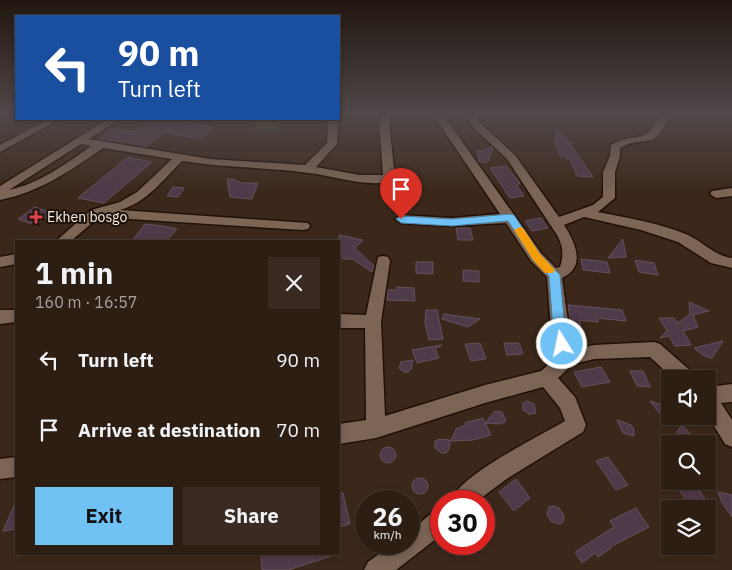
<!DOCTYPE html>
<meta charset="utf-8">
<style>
:root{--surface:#2d1e14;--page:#392b22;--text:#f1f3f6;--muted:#a7a2a0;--line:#483c34;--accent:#70c1f4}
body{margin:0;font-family:"IBM Plex Sans",sans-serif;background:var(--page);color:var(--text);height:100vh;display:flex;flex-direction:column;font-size:19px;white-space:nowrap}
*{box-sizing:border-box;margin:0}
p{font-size:16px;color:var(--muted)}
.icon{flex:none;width:28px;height:28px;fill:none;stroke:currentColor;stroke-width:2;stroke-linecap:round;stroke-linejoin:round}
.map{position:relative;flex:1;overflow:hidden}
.details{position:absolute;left:15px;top:240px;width:325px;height:315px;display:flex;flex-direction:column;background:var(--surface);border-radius:0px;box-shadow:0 2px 8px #0003,0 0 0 1px var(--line)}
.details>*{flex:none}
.guide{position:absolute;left:15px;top:15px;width:325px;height:105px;border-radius:0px;box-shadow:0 2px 8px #0003,0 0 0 1px var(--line);background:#1a4fa0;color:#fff;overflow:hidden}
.buttons{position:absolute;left:661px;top:370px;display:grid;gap:10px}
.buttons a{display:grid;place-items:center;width:55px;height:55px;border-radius:0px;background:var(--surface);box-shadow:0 2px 8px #0003,0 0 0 1px var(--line);font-size:25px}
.speed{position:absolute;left:355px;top:490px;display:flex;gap:10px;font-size:25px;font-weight:700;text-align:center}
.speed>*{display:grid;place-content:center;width:65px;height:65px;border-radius:50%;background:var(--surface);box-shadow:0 2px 8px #0003,0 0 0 1px var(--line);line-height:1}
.speed small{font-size:12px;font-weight:400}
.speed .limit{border:8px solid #d22;background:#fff;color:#111}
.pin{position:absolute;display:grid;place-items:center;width:42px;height:42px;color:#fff;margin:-51px -21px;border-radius:50% 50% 50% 0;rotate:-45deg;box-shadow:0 0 5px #0007}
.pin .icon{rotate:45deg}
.me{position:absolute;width:55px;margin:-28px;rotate:350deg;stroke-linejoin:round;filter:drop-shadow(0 0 4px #0008)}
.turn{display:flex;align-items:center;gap:18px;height:105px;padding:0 20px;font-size:22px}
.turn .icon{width:65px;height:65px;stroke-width:2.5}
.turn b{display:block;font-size:35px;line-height:42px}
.round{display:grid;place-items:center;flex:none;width:52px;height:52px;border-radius:0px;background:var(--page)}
.overview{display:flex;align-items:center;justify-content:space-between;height:85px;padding:0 20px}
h1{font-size:30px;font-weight:800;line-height:38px}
.cta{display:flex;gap:10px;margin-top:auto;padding:10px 20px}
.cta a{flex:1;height:58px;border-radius:0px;background:var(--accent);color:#111;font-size:20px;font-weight:800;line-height:58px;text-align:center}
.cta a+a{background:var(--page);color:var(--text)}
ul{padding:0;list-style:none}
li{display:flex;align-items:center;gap:15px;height:70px;padding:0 20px}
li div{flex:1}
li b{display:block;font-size:19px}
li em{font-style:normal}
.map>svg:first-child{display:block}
</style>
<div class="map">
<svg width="732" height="570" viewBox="0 0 732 570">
<rect width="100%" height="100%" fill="#3c281b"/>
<path fill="#4e541b" d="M259 119H281L276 130 254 129Z"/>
<path fill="#4f3a49" stroke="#66505f" d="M153 119H163L214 128 201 139 164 132 146 147 100 139 114 128 135 132Z
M557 128 566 138 593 177 577 176 570 159H567L565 155 561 157 555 143Z
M492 147 493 148 488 162H479L477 150 482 151Z
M128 157 152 162 104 203 78 198Z
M506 166 520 183 517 186 524 196 510 198 490 168Z
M227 179H233L241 183H258L252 199 230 197Z
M173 187 184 188 178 197 167 196Z
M35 207 52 213 35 225 18 219Z
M541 218 548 228 532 231 525 221Z
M145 224 162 226 177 229 166 241H132Z
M456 228H470L473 240H458Z
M339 235 363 240 355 248 374 266 372 272 353 259H343L341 249H339Z
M623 239 626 257 608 258Z
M581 259 607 262 610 273 583 270Z
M635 260 654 263 658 275 639 272Z
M416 262H433V274L416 273Z
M463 270 479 271V282L463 281Z
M397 287 414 288 415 301 387 300 388 290H397Z
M689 302 709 311 693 315 698 327 683 331 691 345 675 346 669 336 660 338 667 331 659 318H674L678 323 690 314Z
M568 305 622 310 626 321 597 318 598 322 579 320 584 339 576 338 572 336 571 327 575 319H570Z
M426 310H437L443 339 429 340 425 322Z
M444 314 480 319 468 327 442 319Z
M723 341 712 358 704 356 694 348Z
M480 343 486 359 471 361 465 344Z
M504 343H519L523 354 507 355Z
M442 345 435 349 439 358 417 363 412 350Z
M413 360 411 369 408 372H404L399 368 401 362Z
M601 367 610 382 582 387 574 372Z
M630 371H643L650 387 637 386Z
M527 401 534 404 536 413 529 414 523 410V403Z
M650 401 667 406 670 410V416L659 413Z
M495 411 502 412 506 421 501 424 485 423 491 435 473 440 451 441 456 429 466 425 465 423 483 418 485 423Z
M617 420 631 425 634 429V436L623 433Z
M682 424 691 435 697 444 687 443 679 439 677 432Z
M439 439 450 440 449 449 446 453H441L435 448V441Z
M380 455a8 8 0 1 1 16 0a8 8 0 1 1-16 0Z
M608 457 628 485 616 490 596 461Z
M412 486a8 8 0 1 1 16 0a8 8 0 1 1-16 0Z
M516 479 530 498 514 511 499 492Z
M694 483 705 499 689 504 678 489Z
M718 492 732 495V517L722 503Z
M339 493H343L350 524 339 527Z
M16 501V529L3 531Z
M553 506 559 508 564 516 563 522 559 524 551 521 547 515 549 507Z
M636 508 649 527 610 547 611 548 598 557 595 553 582 563 575 552 614 527 610 521Z
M261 554H331V556L288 570H262Z"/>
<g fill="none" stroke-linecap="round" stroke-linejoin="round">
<defs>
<path id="minor" d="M383 113H393L389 121 395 179 393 181C368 188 334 176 309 173 267 167 224 168 182 161 164 179 146 203 120 210L308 223 310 226 308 229 303 230 99 217 71 241H56L91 210 120 202 137 192 172 159 103 148C70 171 40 192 0 200V186L108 119H119L89 139 210 159 305 165 327 143 328 119H338L337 144 316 167 360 175H383L379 121ZM81 144 91 146C66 164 40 183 9 190Z
M432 113H442L541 253 556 268 560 267C564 255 563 246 557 235L507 159 472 126 466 113H476L480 123 515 155 559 217 593 205 603 197V172L610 156 611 145C637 130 646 148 660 113H670C655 154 647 133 620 148V156L615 172V198L598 212C628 218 660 223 688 235 703 242 715 256 732 258V268L711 263 678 242 641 230 584 217 564 225C575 242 587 267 562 278L571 343 570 350 594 345 654 342 660 344 693 373 696 379H674L650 357 594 359 573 364 558 378 575 397 586 425 583 432 508 478 477 501H450C461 474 538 437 565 421L560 408 543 387 485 403 376 438 339 444V424L366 420 365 328H339V314L366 315 378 257 383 256 388 257 390 261 381 322 385 416 485 385 541 371 549 364 555 343 550 317 547 277 531 261 506 223 451 226 401 223 395 219 401 215 451 218 500 214Z
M48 119H60L0 152V145Z
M732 188V196L716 198 710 194 712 191Z
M16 254V264L0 267V257Z
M0 310H16V322L0 324Z
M732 384V402L721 403 732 420V447L725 444 708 416V387Z
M16 457V477L0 479V459Z
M441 509V535L396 570H364L368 562 393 544H409V532L433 512Z"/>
</defs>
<use href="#minor" stroke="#221004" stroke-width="3"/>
<use href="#minor" fill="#7d6556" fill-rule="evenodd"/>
</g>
<linearGradient id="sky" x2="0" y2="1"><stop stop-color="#21160f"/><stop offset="0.59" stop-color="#50484a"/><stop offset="1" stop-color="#50484a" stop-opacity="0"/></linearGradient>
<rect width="732" height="193" fill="url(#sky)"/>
<path fill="#70c1f4" stroke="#497d9f" d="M510 214 514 215 540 254 560 275 564 317 569 344 567 347 562 349 558 347 556 344 552 317 549 276 533 260 508 221 452 226 401 223 396 219 401 216 452 219Z"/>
<path fill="#f59e0b" d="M519 227 523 228 540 254 555 270 553 273H545L533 260 514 230Z"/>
<path fill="#e0444e" stroke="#1c130d" stroke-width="2" d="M33.5 209.5h5v5h5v5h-5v5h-5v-5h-5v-5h5z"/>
<g text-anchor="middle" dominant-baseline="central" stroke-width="4" stroke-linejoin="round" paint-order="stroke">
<g font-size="14" fill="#faece3" stroke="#1c130d" text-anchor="start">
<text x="47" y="217">Ekhen bosgo</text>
</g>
</g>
</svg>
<div class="buttons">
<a><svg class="icon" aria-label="sound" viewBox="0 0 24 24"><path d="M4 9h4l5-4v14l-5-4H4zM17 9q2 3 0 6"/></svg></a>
<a><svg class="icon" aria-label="search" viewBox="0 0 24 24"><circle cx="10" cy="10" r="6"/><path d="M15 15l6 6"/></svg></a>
<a><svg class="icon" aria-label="layers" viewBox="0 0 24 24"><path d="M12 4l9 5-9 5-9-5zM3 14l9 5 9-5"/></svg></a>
</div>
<div class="speed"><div>26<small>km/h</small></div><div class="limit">30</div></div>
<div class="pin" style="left:401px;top:219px;background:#d93025"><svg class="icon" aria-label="arrive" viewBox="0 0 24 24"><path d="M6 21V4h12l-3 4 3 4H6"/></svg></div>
<svg class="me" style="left:562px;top:344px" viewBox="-20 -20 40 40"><circle r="17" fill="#70c1f4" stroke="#fff" stroke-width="3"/><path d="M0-11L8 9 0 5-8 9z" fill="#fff"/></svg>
<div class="guide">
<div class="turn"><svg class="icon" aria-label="left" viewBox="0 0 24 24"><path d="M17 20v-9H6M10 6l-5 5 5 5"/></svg><div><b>90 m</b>Turn left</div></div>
</div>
<section class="details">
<div class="overview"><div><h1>1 min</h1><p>160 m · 16:57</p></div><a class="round"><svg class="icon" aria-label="close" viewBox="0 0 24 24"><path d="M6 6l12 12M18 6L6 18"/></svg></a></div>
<ul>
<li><svg class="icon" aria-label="left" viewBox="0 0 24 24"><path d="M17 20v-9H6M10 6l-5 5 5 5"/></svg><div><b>Turn left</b></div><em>90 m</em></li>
<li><svg class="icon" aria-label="arrive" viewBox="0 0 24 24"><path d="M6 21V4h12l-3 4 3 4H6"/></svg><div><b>Arrive at destination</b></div><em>70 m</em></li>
</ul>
<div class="cta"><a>Exit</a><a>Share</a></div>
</section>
</div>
